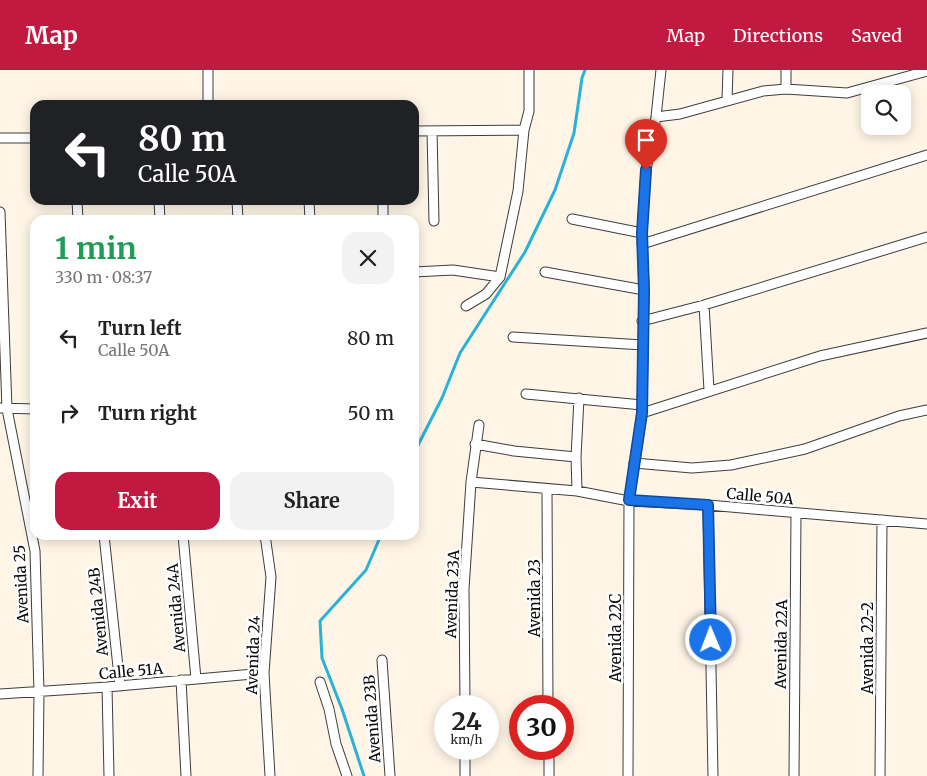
<!DOCTYPE html>
<meta charset="utf-8">
<style>
:root{--surface:#fff;--page:#f2f2f2;--text:#222;--muted:#767676;--accent:#c21941}
body{margin:0;font-family:Merriweather,serif;background:var(--page);color:var(--text);height:100vh;display:flex;flex-direction:column;font-size:19px;white-space:nowrap}
*{box-sizing:border-box;margin:0}
p{font-size:16px;color:var(--muted)}
.icon{flex:none;width:28px;height:28px;fill:none;stroke:currentColor;stroke-width:2;stroke-linecap:round;stroke-linejoin:round}
.map{position:relative;flex:1;overflow:hidden}
.details{position:absolute;left:30px;top:145px;width:389px;height:325px;display:flex;flex-direction:column;background:var(--surface);border-radius:15px;box-shadow:0 2px 12px #0003}
.details>*{flex:none}
.top-card{position:absolute;left:30px;top:30px;width:389px;height:105px;border-radius:15px;box-shadow:0 2px 12px #0003;background:#202124;color:#fff;overflow:hidden}
.buttons{position:absolute;left:861px;top:15px;display:grid;gap:10px}
.buttons a{display:grid;place-items:center;width:50px;height:50px;border-radius:10px;background:var(--surface);box-shadow:0 2px 12px #0003;font-size:25px}
.speed{position:absolute;left:434px;top:625px;display:flex;gap:10px;font-size:25px;font-weight:700;text-align:center}
.speed>*{display:grid;place-content:center;width:65px;height:65px;border-radius:50%;background:var(--surface);box-shadow:0 2px 12px #0003;line-height:1}
.speed small{font-size:12px;font-weight:400}
.speed .limit{border:8px solid #d22;background:#fff;color:#111}
.pin{position:absolute;display:grid;place-items:center;width:42px;height:42px;color:#fff;margin:-51px -21px;border-radius:50% 50% 50% 0;rotate:-45deg;box-shadow:0 0 5px #0007}
.pin .icon{rotate:45deg}
.me{position:absolute;width:55px;margin:-28px;rotate:359deg;stroke-linejoin:round;filter:drop-shadow(0 0 4px #0008)}
.turn{display:flex;align-items:center;gap:18px;height:105px;padding:0 25px;font-size:22px}
.turn .icon{width:65px;height:65px;stroke-width:2.5}
.turn b{display:block;font-size:35px;line-height:42px}
.round{display:grid;place-items:center;flex:none;width:52px;height:52px;border-radius:15px;background:var(--page)}
.head{display:flex;align-items:center;justify-content:space-between;height:85px;padding:0 25px}
h1{font-size:30px;font-weight:700;line-height:38px;color:#1e9e55}
.button{display:flex;gap:10px;margin-top:auto;padding:10px 25px}
.button a{flex:1;height:58px;border-radius:15px;background:var(--accent);color:#fff;font-size:20px;font-weight:700;line-height:58px;text-align:center}
.button a+a{background:var(--page);color:var(--text)}
ul{padding:0;list-style:none}
li{display:flex;align-items:center;gap:15px;height:75px;padding:0 25px}
li div{flex:1}
li b{display:block;font-size:19px}
li em{font-style:normal}
header{display:flex;align-items:center;gap:30px;box-sizing:border-box;height:70px;padding:0 25px;background:var(--accent);color:#fff}
header strong{font-size:24px}
nav{display:flex;gap:28px;margin-inline-start:auto;font-size:18px}
.map>svg:first-child{display:block}
</style>
<header>
<strong>Map</strong>
<nav><a>Map</a><a>Directions</a><a>Saved</a></nav>
</header>
<div class="map">
<svg width="927" height="706" viewBox="0 0 927 706">
<rect width="100%" height="100%" fill="#fff5e6"/>
<g fill="none" stroke-linecap="round" stroke-linejoin="round">
<path stroke="#28b2d7" stroke-width="3" d="M414 383 442 328 460 283 525 182 555 120 574 63 582 8 585 0
M364 706 342 639 322 588 320 551 366 500 381 465"/>
<defs>
<path id="minor" d="M208 0V35
M786 19V0
M727 30 728 0
M656 47 680 44 763 21 786 19 847 23 927 1
M414 61 524 60 529 41V0
M432 61 434 151
M0 68H35
M77 130 78 150
M159 130 160 150
M237 130 238 150
M309 130 310 150
M383 130V150
M0 142 7 339 35 481 39 622 38 706
M572 149 642 163
M642 174 927 85
M414 202 453 200 500 207
M545 202 644 220
M704 235 709 320
M466 236 486 224 500 207 518 121 524 60
M642 251 704 235 927 167
M513 267 643 275
M526 324 642 335
M0 338 35 339
M642 343 820 286 927 263
M475 374 514 381 576 387
M634 393 692 398 731 395 805 379 899 346 927 340
M471 412 577 421 629 431 708 435 927 454
M547 420 548 636
M577 421 576 387 579 328
M708 435 713 706
M104 465 120 616
M183 465 196 609
M265 465 271 507 264 603 270 706
M382 590 390 706
M181 610 186 706
M320 612 329 639 336 674 347 706
M107 617 109 706
M0 624 107 617 264 603
M465 636 464 519 471 412 479 355
M465 679V706
M549 679V706
M628 706 629 431 642 343 644 220 642 163 646 100 656 47 661 0
M794 706 796 443
M880 706 882 450"/>
</defs>
<use href="#minor" stroke="#3d3d3d" stroke-width="11"/>
<use href="#minor" stroke="#fff" stroke-width="9"/>
</g>
<g fill="none" stroke-linecap="round" stroke-linejoin="round">
<defs>
<path id="route" d="M646 100 642 163 644 220 642 343 629 430 708 435 711 570"/>
</defs>
<use href="#route" stroke="#114b97" stroke-width="12"/>
<use href="#route" stroke="#1a73e8" stroke-width="9"/>
</g>
<g text-anchor="middle" dominant-baseline="central" stroke-width="5" stroke-linejoin="round" paint-order="stroke">
<g font-size="15" fill="#0a0a0a" stroke="#fff">
<text transform="translate(760 426) rotate(5)">Calle 50A</text>
<text transform="translate(21 514) rotate(-93)">Avenida 25</text>
<text transform="translate(452 524) rotate(-88)">Avenida 23A</text>
<text transform="translate(534 528) rotate(-90)">Avenida 23</text>
<text transform="translate(176 538) rotate(-95)">Avenida 24A</text>
<text transform="translate(98 542) rotate(-96)">Avenida 24B</text>
<text transform="translate(615 568) rotate(-90)">Avenida 22C</text>
<text transform="translate(781 574) rotate(-89)">Avenida 22A</text>
<text transform="translate(867 578) rotate(-90)">Avenida 22-2</text>
<text transform="translate(253 585) rotate(-88)">Avenida 24</text>
<text transform="translate(131 601) rotate(-5)">Calle 51A</text>
<text transform="translate(372 649) rotate(-94)">Avenida 23B</text>
</g>
</g>
</svg>
<div class="buttons">
<a><svg class="icon" aria-label="search" viewBox="0 0 24 24"><circle cx="10" cy="10" r="6"/><path d="M15 15l6 6"/></svg></a>
</div>
<div class="speed"><div>24<small>km/h</small></div><div class="limit">30</div></div>
<div class="pin" style="left:646px;top:100px;background:#d93025"><svg class="icon" aria-label="arrive" viewBox="0 0 24 24"><path d="M6 21V4h12l-3 4 3 4H6"/></svg></div>
<svg class="me" style="left:711px;top:570px" viewBox="-20 -20 40 40"><circle r="17" fill="#1a73e8" stroke="#fff" stroke-width="3"/><path d="M0-11L8 9 0 5-8 9z" fill="#fff"/></svg>
<div class="top-card">
<div class="turn"><svg class="icon" aria-label="left" viewBox="0 0 24 24"><path d="M17 20v-9H6M10 6l-5 5 5 5"/></svg><div><b>80 m</b>Calle 50A</div></div>
</div>
<section class="details">
<div class="head"><div><h1>1 min</h1><p>330 m · 08:37</p></div><a class="round"><svg class="icon" aria-label="close" viewBox="0 0 24 24"><path d="M6 6l12 12M18 6L6 18"/></svg></a></div>
<ul>
<li><svg class="icon" aria-label="left" viewBox="0 0 24 24"><path d="M17 20v-9H6M10 6l-5 5 5 5"/></svg><div><b>Turn left</b><p>Calle 50A</p></div><em>80 m</em></li>
<li><svg class="icon" aria-label="right" viewBox="0 0 24 24"><path d="M7 20v-9h11M14 6l5 5-5 5"/></svg><div><b>Turn right</b></div><em>50 m</em></li>
</ul>
<div class="button"><a>Exit</a><a>Share</a></div>
</section>
</div>
